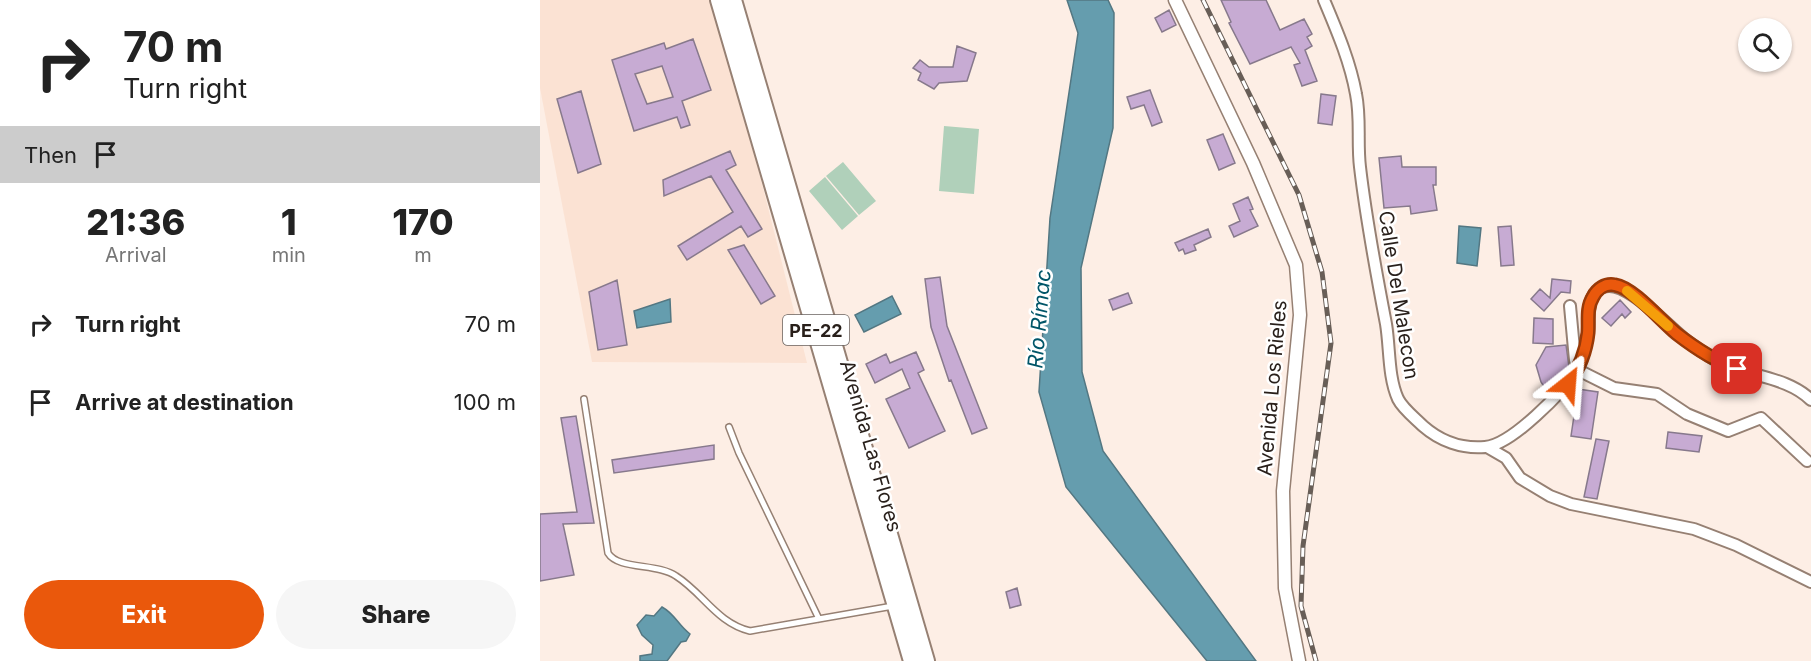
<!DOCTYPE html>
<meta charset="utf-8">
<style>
:root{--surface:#fff;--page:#f6f6f6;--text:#222;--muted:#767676;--accent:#ea580c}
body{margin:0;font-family:Inter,sans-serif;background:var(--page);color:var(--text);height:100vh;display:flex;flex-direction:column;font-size:22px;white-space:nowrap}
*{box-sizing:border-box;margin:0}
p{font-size:20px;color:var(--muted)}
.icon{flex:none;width:33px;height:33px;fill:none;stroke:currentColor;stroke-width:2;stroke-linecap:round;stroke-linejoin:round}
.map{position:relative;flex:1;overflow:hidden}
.side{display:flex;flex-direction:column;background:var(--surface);width:540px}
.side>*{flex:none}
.guide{background:#fff;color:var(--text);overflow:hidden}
.buttons{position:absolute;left:1198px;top:18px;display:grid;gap:12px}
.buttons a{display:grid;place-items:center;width:54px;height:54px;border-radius:50%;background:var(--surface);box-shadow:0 2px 4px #0004;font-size:30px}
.pin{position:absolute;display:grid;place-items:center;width:51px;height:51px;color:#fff;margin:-26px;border-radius:12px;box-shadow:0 3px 9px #0006}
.me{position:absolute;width:66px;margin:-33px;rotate:28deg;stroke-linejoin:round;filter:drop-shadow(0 0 4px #0008)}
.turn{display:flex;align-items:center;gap:21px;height:126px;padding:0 24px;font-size:27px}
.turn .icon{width:78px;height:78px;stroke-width:2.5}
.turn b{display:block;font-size:42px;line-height:51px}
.then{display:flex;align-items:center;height:57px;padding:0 24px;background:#0003;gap:12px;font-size:22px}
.eta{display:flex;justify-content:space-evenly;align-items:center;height:102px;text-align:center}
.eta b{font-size:36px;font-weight:800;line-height:42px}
.button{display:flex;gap:12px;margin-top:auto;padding:12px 24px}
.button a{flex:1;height:69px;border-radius:36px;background:var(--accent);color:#fff;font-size:24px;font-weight:800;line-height:69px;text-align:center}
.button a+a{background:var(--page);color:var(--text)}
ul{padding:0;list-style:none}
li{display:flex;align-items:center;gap:18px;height:78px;padding:0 24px}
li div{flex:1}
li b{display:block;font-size:22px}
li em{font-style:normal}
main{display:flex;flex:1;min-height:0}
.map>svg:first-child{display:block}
</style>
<main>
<section class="side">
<div class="guide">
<div class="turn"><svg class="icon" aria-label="right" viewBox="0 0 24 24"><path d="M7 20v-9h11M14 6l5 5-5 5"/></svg><div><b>70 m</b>Turn right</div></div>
<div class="then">Then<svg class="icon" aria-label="arrive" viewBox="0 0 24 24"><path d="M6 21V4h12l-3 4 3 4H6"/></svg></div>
</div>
<div class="eta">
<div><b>21:36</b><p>Arrival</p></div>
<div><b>1</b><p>min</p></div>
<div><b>170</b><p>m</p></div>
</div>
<ul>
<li><svg class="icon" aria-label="right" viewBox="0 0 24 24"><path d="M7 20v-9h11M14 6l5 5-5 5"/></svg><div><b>Turn right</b></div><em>70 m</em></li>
<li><svg class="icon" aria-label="arrive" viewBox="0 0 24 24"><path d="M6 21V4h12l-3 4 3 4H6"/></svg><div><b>Arrive at destination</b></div><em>100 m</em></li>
</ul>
<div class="button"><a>Exit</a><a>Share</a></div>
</section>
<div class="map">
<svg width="1271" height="661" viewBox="0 0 1271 661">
<rect width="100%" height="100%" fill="#fdeee5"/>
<path fill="#fbe2d3" d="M0 0H176L267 363 52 362 0 88Z"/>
<path fill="#b0d0ba" d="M404 126 439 129 434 194 399 191Z
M303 162 336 201 319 215 286 176Z
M285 177 318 216 302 230 269 191Z"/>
<path fill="#659dae" stroke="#537782" stroke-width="1.5" d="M527 0H568L574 13 573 128 541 268 542 372 563 451 716 661H667L526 487 499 392 510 218 538 33Z
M919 226 941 228 937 266 917 263Z
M352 296 361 314 324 332 315 315Z
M130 299 131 322 97 328 94 311Z
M122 607C135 614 138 625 150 634L146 641 141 642 127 661H100V656L112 654 113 645 102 635 97 625 106 615 114 616Z"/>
<path fill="#c7abd3" stroke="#87798c" stroke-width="1.5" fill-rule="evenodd" d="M681 0H726L740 30 764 19 772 34 767 37 772 46 765 50 777 81 762 86 754 65 760 63 751 47 710 64 689 23 691 22Z
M629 10 636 25 622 32 615 18Z
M153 39 171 90 142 101 150 125 141 128 137 117 94 131 72 60 124 43 126 49ZM122 66 133 97 107 104 95 74Z
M417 46 436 53 427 81 399 83 394 89 378 80 381 73 373 68 380 60 389 67H413Z
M610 90 622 122 612 126 604 105 591 109 587 97Z
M41 91 61 164 38 173 17 99Z
M781 94 796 96 792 125 778 123Z
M683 134 695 163 679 170 667 140Z
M190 151 196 165 186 170 222 229 208 237 201 226 147 260 138 246 193 212 171 176 124 196 123 180Z
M861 156 862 167H896V185H893L897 210 871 214 870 206 844 208 839 158Z
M708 197 713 209 710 210 718 226 694 237 689 226 700 221 693 204Z
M971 226 974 265 961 266 958 227Z
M668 229 671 237 654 245 656 250 645 254 643 249 639 251 635 243Z
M204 245 235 296 221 304 188 250Z
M400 277 407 326 447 428 432 434 411 380 409 381 391 327 385 279Z
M1012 279 1031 281 1030 293 1021 292 1004 311 991 299 1000 289 1010 298Z
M77 280 87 345 58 350 49 292Z
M588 293 592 303 573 310 569 300Z
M1080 300 1091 312 1085 318 1082 314 1071 326 1062 318Z
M994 318 1013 319V344L993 343Z
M1026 345 1029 367 1008 393 1001 382 996 365 1006 347Z
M376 352 384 370 378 373 405 431 369 448 346 399 370 388 362 369 335 383 326 364 346 354 350 363Z
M1038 389 1058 392 1051 439 1031 436Z
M36 416 54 523 23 524 34 575 0 581V514L37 512 21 418Z
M1128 432 1162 436 1159 452 1126 448Z
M1056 439 1069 441 1057 499 1044 497Z
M174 445V459L74 473 72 460Z
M477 588 481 605 470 608 466 592Z"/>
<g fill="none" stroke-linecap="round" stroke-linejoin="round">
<defs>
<path id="service" d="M44 399 68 553C78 570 118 563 136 576 163 593 177 623 210 631L353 606
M189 427 199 453 279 619"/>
<path id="minor" d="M784 0C797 31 810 61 816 94 821 118 817 143 820 167 826 219 836 272 846 324 850 348 848 377 858 399 863 409 875 418 883 426 900 441 922 449 945 447 972 445 1023 391 1038 370L1074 388 1117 394 1147 414 1188 431 1221 418 1267 461
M1030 306 1035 360 1038 370C1042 358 1046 346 1048 334 1050 319 1045 297 1061 288 1083 275 1128 327 1147 341 1159 350 1172 359 1186 365 1214 377 1249 378 1271 400
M947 447 966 458 980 478 1010 496 1031 504 1154 529 1196 545 1271 582"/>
<path id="tertiary" d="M635 0 713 163 756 265 760 315 743 491 745 588 759 661"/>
<path id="trunk" d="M179 0 372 661
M193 0 386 661"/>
</defs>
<use href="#service" stroke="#968073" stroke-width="8"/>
<use href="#minor" stroke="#968073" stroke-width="14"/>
<use href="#tertiary" stroke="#968073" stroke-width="15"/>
<use href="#trunk" stroke="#968073" stroke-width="20"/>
<use href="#service" stroke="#fff" stroke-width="5"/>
<use href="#minor" stroke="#fff" stroke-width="10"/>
<use href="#tertiary" stroke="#fff" stroke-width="12"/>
<use href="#trunk" stroke="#fff" stroke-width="16"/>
<defs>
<path id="rail" d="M663 0 759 195 782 272 791 343 763 546 761 606 776 661"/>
</defs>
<use href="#rail" stroke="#685e57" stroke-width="5"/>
<use href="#rail" stroke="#fff" stroke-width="3" stroke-dasharray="9" stroke-linecap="butt"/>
</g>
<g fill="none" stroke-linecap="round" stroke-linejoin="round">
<defs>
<path id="route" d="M1028 384C1039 369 1046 352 1048 333 1049 321 1046 308 1053 297 1057 289 1065 283 1075 285 1094 288 1121 321 1137 334 1155 348 1175 361 1197 369"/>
</defs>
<use href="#route" stroke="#983908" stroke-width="15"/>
<use href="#route" stroke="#ea580c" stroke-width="10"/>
<path stroke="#f59e0b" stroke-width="10" d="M1087 291 1128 326"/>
</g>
<g text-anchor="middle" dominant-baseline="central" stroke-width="5" stroke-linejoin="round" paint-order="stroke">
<rect fill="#fff" stroke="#68625f" stroke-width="1.5" x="243" y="315" width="66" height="30" rx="4.5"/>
<g font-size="18" font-weight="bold" fill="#281f1a">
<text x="276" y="330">PE-22</text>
</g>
<g font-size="20" fill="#281f1a" stroke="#fff">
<text transform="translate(859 295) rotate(81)">Calle Del Malecon</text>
<text transform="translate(732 388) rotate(-85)">Avenida Los Rieles</text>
<text transform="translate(331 446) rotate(74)">Avenida Las Flores</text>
</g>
<g font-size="21" font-style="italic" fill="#005568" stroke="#fff">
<text transform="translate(499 319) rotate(-85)">Río Rímac</text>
</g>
</g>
</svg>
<div class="buttons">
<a><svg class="icon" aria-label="search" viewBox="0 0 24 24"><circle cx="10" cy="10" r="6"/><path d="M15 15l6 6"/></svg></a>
</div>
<div class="pin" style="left:1197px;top:369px;background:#d93025"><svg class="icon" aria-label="arrive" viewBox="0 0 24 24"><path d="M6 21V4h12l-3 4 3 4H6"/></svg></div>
<svg class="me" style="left:1028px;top:384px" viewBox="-20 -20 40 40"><path d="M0-17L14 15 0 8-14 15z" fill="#ea580c" stroke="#fff" stroke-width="4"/></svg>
</div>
</main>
